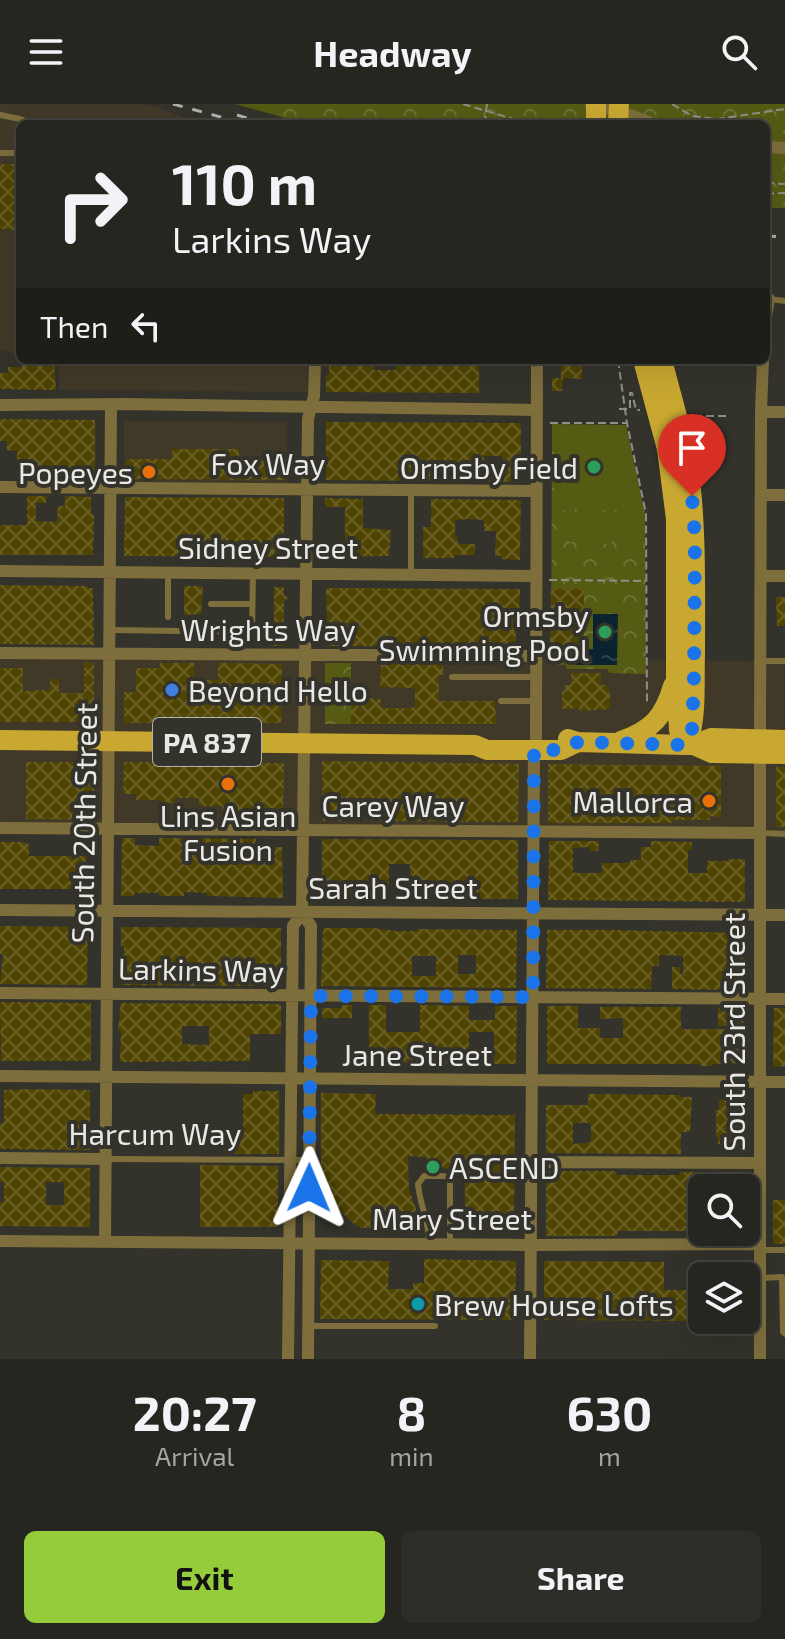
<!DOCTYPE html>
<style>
:root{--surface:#262620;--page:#2e2e29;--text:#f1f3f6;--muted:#a4a5a5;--line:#42433e;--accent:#95cc3b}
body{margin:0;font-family:"Exo 2",sans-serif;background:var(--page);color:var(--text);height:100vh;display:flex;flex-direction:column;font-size:30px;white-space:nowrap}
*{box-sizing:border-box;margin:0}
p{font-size:26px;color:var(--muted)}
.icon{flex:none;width:44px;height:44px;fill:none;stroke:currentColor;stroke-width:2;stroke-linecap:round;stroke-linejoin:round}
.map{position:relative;height:1255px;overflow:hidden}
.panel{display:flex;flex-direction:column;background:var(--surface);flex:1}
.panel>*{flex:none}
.guide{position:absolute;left:16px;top:16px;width:754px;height:244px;border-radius:12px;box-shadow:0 8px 32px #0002,0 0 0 2px var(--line);background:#262620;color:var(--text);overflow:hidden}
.controls{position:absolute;left:688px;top:1070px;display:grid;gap:16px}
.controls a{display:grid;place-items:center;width:72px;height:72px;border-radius:12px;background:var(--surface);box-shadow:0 8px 32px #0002,0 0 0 2px var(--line);font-size:40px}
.pin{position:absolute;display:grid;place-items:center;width:68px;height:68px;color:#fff;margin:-82px -34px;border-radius:50% 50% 50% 0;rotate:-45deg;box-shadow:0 0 8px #0007}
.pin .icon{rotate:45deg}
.me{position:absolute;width:88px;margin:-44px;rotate:1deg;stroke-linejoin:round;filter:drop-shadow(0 0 6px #0008)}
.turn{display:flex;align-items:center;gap:28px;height:168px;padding:0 24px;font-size:36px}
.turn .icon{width:104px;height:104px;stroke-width:2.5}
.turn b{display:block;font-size:56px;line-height:68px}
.then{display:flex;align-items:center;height:76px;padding:0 24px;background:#0003;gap:16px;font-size:30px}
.eta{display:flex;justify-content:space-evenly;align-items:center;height:136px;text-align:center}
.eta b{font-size:48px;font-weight:700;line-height:56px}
.button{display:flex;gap:16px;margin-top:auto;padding:16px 24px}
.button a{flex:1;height:92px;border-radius:12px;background:var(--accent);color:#111;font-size:32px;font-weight:700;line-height:92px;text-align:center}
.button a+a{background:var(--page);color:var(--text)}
header{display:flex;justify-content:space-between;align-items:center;height:104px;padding:0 24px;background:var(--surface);font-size:36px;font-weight:700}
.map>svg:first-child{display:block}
</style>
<header><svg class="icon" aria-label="menu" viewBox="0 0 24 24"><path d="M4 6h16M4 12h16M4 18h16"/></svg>Headway<svg class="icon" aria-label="search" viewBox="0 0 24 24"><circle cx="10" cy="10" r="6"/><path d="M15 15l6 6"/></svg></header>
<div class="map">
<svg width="785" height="1255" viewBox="0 0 785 1255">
<defs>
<pattern id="forest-crowns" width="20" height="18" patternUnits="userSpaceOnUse" patternTransform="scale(2)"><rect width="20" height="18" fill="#555b13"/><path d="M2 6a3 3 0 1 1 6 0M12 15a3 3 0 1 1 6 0" fill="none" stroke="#6d7335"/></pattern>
<pattern id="water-ripples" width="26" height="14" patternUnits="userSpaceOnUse" patternTransform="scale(2)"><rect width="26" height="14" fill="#0b2331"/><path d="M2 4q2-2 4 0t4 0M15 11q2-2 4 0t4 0" fill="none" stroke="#2f434f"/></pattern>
<pattern id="building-cross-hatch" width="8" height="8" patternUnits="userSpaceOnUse" patternTransform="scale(2)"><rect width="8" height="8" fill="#504401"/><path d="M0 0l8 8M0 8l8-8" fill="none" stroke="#695f26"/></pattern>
</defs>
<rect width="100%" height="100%" fill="#33322b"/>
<path fill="#413928" d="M0 0H142L155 2 200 20H20V252L0 246Z
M59 256H307L308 288 59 286Z
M124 317 287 318V382H124Z
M0 553 785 557V729L0 724Z"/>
<path fill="url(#forest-crowns)" d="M235 0H785V104H766V20H307Z
M552 320 626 321 645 410 646 570 610 569 607 565H567L566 561 551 560Z
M325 559H351V620H325Z"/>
<path fill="#555b13" d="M555 322H626L644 407 567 405 560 409 554 404Z
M618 412H643V455H618Z
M572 413 613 414 614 435 610 440 569 438 568 417Z"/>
<path fill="url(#water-ripples)" d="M593 510H618L617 561H575V546L593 545Z"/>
<path fill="url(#building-cross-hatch)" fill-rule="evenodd" d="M0 60H20V126L0 125Z
M28 256H54L56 286 0 285V269H8V263H22V258H28Z
M337 256 374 258V266H396L397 256 479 258V289L326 288V271H329V262H337Z
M561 256H582V275L563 274 562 287H552V274H561Z
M0 315 95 316V375L17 374V347L7 346V337H0Z
M326 318 521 319V378L326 376ZM484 352H503V371H484Z
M172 345H239V355H269V350H286V376L126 375V355H172Z
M27 392H47L46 399H36V417L57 418 58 402H65V392L91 393V410H94L93 451H0V421H27Z
M125 393 284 394V453L124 452Z
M325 394 363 395V424L391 426 389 452 345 453V403H325Z
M431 395 521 396 520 456 502 455V452H495L496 427H484V416L467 415 455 416V433H457L458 440H475V451H454V454H423V423H431Z
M0 481 88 482V484H93L94 541 0 540Z
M184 482H203L201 510 184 511Z
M274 483H284V491L288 494 284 497V542H274Z
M326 484 520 485 519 515H516V543L328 542Z
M551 485H584L583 541H550Z
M776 493H785V522H777Z
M84 558 94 559V618H0V564H23V587L50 586V575H59V589H84Z
M160 559H194V576H218V559L282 560 281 619H124V588H136V564H160Z
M381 560H443V571H439V597H495L496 620H351V594L381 595V604H411L415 603V584L380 583Z
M571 569H601L600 581H607V587L610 586V605L579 607V604L562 605V587H565V581H571Z
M322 657 519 660 518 718 371 717V694H338V712H347V717H323Z
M26 658H94V716L26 715Z
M124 658 284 659 283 717H235V710H222V702H199V694H174V699H161V696H136V690H123Z
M548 660 721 662V713L709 712 710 716H672V719H548Z
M776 663H785V723H776Z
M122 734H135V741L159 742V734L256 735 255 743H282L283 794 207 792V789L184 788V792H159V789H134V792H121Z
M322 735 518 736V795H443V789H419V794H410V760H389V794H379V793L322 794Z
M549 737H599L598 747H590V743L573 744V768L576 769H602V759H630V756H641V743H651V737L692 738V746H688V769H707V757H728V755H745V798L548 796Z
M0 738H26V740H29V752H86V785H0Z
M0 822 88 823 87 881 0 880 3 850H0Z
M121 823 281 824V880H254V882L121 881 124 842H121Z
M323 824H374L395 827H417V825L517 826 516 884 321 882ZM458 851H476V870H458ZM412 852H436V872H412Z
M547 826H610L744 829 743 886 672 885V863H680V870H683V852L659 851V862H652L651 885 546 884Z
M0 898 91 899V957H1Z
M121 899 281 900V930H250V957L120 958 121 927 118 926ZM182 922H209V941L182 940Z
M342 901H352V914H322V904H342Z
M369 901H386V928H420V901L469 902V916H495V902H517L516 960H494V928H469V959H369Z
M547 902H578V924H600V934H623V914L600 915V903H681V925H725V944L742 945V959L713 960V962H701V960H547Z
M718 903 744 904V922H718Z
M774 904H785V962L773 963Z
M28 985 90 986V1046L0 1045V1019H4V986Z
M253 987H279V1050H224V1026H243V990H253Z
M321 989 376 990 375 1010 515 1011 514 1123H465V1065L426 1064V1053L408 1052 409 1084 422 1124H361L354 1120 338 1105 321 1083Z
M588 990 680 991V993H692L690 1028H681V1050L546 1049V1001H588ZM573 1019H591V1038L573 1040Z
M733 992H744L743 1043H727V1040H718V1033H716V1006H719V996L733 995Z
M200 1061 278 1062V1123H200Z
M0 1063 90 1064V1123L0 1122V1098H4V1078H0ZM46 1078H64V1101H46Z
M546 1067H616V1071H680V1068H742V1084H702V1127H618L617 1132H546Z
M773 1096H785V1140H773Z
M424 1155 516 1157 515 1216 320 1215 321 1156 389 1157 388 1185H413V1179H424Z
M544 1157 664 1158V1186H702V1217L544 1216Z"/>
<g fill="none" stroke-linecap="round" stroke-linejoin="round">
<path stroke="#8f8e89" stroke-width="2" stroke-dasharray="8 4" stroke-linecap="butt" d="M463 0 530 20
M487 0 485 12 488 20
M672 0 692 12 717 15 785 5
M766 79 785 80
M766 90 785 89
M618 256 627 319 646 410 647 599
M619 305H630V289H632L636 306H640
M694 312H729
M550 319H627
M549 476 646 477"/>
<path stroke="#7d6e3c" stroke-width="6" d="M0 11 20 15 33 20
M0 49H20
M769 195 785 197
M168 468V513
M411 470V386
M211 500H252
M110 526 252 528 253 469
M761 557H785
M452 573H536
M501 597H536
M761 729 785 730
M106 1055 310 1056
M429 1140C430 1118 420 1103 418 1080L424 1072H444L450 1074V1140
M759 1146H785
M760 1174 782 1173 783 1228 785 1230
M308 1222H435"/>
<path stroke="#7d6e3c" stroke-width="12" d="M591 0 636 13 653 20
M766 43 785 44
M766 213 769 195
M0 301 125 300 537 306
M761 308H785
M0 383 536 387
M761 391H785
M0 467 536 472
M761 472H785
M0 549 536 552
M536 633 537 256
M760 635 761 308 763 256
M0 724 760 729
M0 806 785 811
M0 889 785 895
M0 972 785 978
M0 1054 106 1055
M531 1058 759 1059
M0 1137 530 1141 759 1140
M105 1138 111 301
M288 1255 293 822 302 809
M308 1255 311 822 302 809 308 315 314 292 315 256
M530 1255 534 646
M760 1255V649"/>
<path stroke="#c9a832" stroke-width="20" d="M667 345 676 415V574L679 626 685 641
M686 346C697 414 695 481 695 550 694 574 697 615 688 636
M568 635 578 638 685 641H694L711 634 785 636
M0 636 475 641 487 646H561L578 638
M621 637C652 626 664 613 673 582
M694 641 712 649 785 650"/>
<path stroke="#b1b0ab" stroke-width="3" stroke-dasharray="10 10" stroke-linecap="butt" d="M173 0 246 20
M237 11 267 20
M766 132 785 133"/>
<path stroke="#c9a832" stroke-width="20" d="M596 20V0
M618 20 619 0
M643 256 667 345
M662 256 686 346"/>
</g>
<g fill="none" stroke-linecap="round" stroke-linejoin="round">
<path stroke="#1a73e8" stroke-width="14" stroke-dasharray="0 25.2" d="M309 1084 311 892 533 893 534 646H561L578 638 685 641 692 626 694 573 695 435 692 392"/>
</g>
<g fill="#2e9e5b" stroke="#33322b" stroke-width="3">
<circle cx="594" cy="363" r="8"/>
<circle cx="605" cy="528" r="8"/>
<circle cx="433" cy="1063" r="8"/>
</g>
<g fill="#e8710a" stroke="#33322b" stroke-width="3">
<circle cx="149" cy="368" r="8"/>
<circle cx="228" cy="680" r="8"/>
<circle cx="709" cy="697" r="8"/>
</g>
<circle fill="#3f7fe0" stroke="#33322b" stroke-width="3" cx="172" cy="586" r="8"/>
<circle fill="#0f9aa8" stroke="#33322b" stroke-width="3" cx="418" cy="1200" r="8"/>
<g text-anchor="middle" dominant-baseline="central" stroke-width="8" stroke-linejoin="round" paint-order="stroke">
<rect fill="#33322b" stroke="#b2b1ac" stroke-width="2" x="153" y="614" width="108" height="48" rx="6"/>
<g font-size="28" font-weight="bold" fill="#e9e8e4">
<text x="207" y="638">PA 837</text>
</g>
<g font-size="30" fill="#e9e8e4" stroke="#33322b">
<text x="268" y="359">Fox Way</text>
<text x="268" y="443">Sidney Street</text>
<text x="268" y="525">Wrights Way</text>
<text x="393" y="701">Carey Way</text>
<text transform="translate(83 719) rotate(-89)">South 20th Street</text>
<text x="393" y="783">Sarah Street</text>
<text transform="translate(201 865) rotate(1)">Larkins Way</text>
<text transform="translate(733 928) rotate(-90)">South 23rd Street</text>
<text x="417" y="950">Jane Street</text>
<text x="155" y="1029">Harcum Way</text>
<text x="452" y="1114">Mary Street</text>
</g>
<g font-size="30" fill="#e9e8e4" stroke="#33322b" text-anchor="end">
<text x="578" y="363">Ormsby Field</text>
<text x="133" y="368">Popeyes</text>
<text x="589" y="511">Ormsby<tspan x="589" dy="34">Swimming Pool</tspan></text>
<text x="188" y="586" text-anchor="start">Beyond Hello</text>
<text x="693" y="697">Mallorca</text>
<text x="228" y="711" text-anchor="middle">Lins Asian<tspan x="228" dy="34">Fusion</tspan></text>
<text x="449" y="1063" text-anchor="start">ASCEND</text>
<text x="434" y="1200" text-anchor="start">Brew House Lofts</text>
</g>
</g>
</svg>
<div class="controls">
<a><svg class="icon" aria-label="search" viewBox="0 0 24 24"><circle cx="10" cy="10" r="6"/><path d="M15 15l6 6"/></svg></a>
<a><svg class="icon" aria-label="layers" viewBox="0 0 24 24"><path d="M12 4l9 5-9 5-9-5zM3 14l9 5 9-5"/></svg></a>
</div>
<div class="pin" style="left:692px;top:392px;background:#d93025"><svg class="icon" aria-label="arrive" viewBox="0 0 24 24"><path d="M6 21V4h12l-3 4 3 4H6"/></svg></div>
<svg class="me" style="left:309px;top:1084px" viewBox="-20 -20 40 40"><path d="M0-17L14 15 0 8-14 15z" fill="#1a73e8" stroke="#fff" stroke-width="4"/></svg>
<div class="guide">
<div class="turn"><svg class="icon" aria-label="right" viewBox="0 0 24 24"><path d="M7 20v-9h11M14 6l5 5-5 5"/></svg><div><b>110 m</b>Larkins Way</div></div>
<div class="then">Then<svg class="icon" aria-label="left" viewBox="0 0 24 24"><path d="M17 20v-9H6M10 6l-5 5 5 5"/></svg></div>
</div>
</div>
<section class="panel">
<div class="eta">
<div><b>20:27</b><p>Arrival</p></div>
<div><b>8</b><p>min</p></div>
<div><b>630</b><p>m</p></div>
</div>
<div class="button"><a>Exit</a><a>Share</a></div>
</section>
